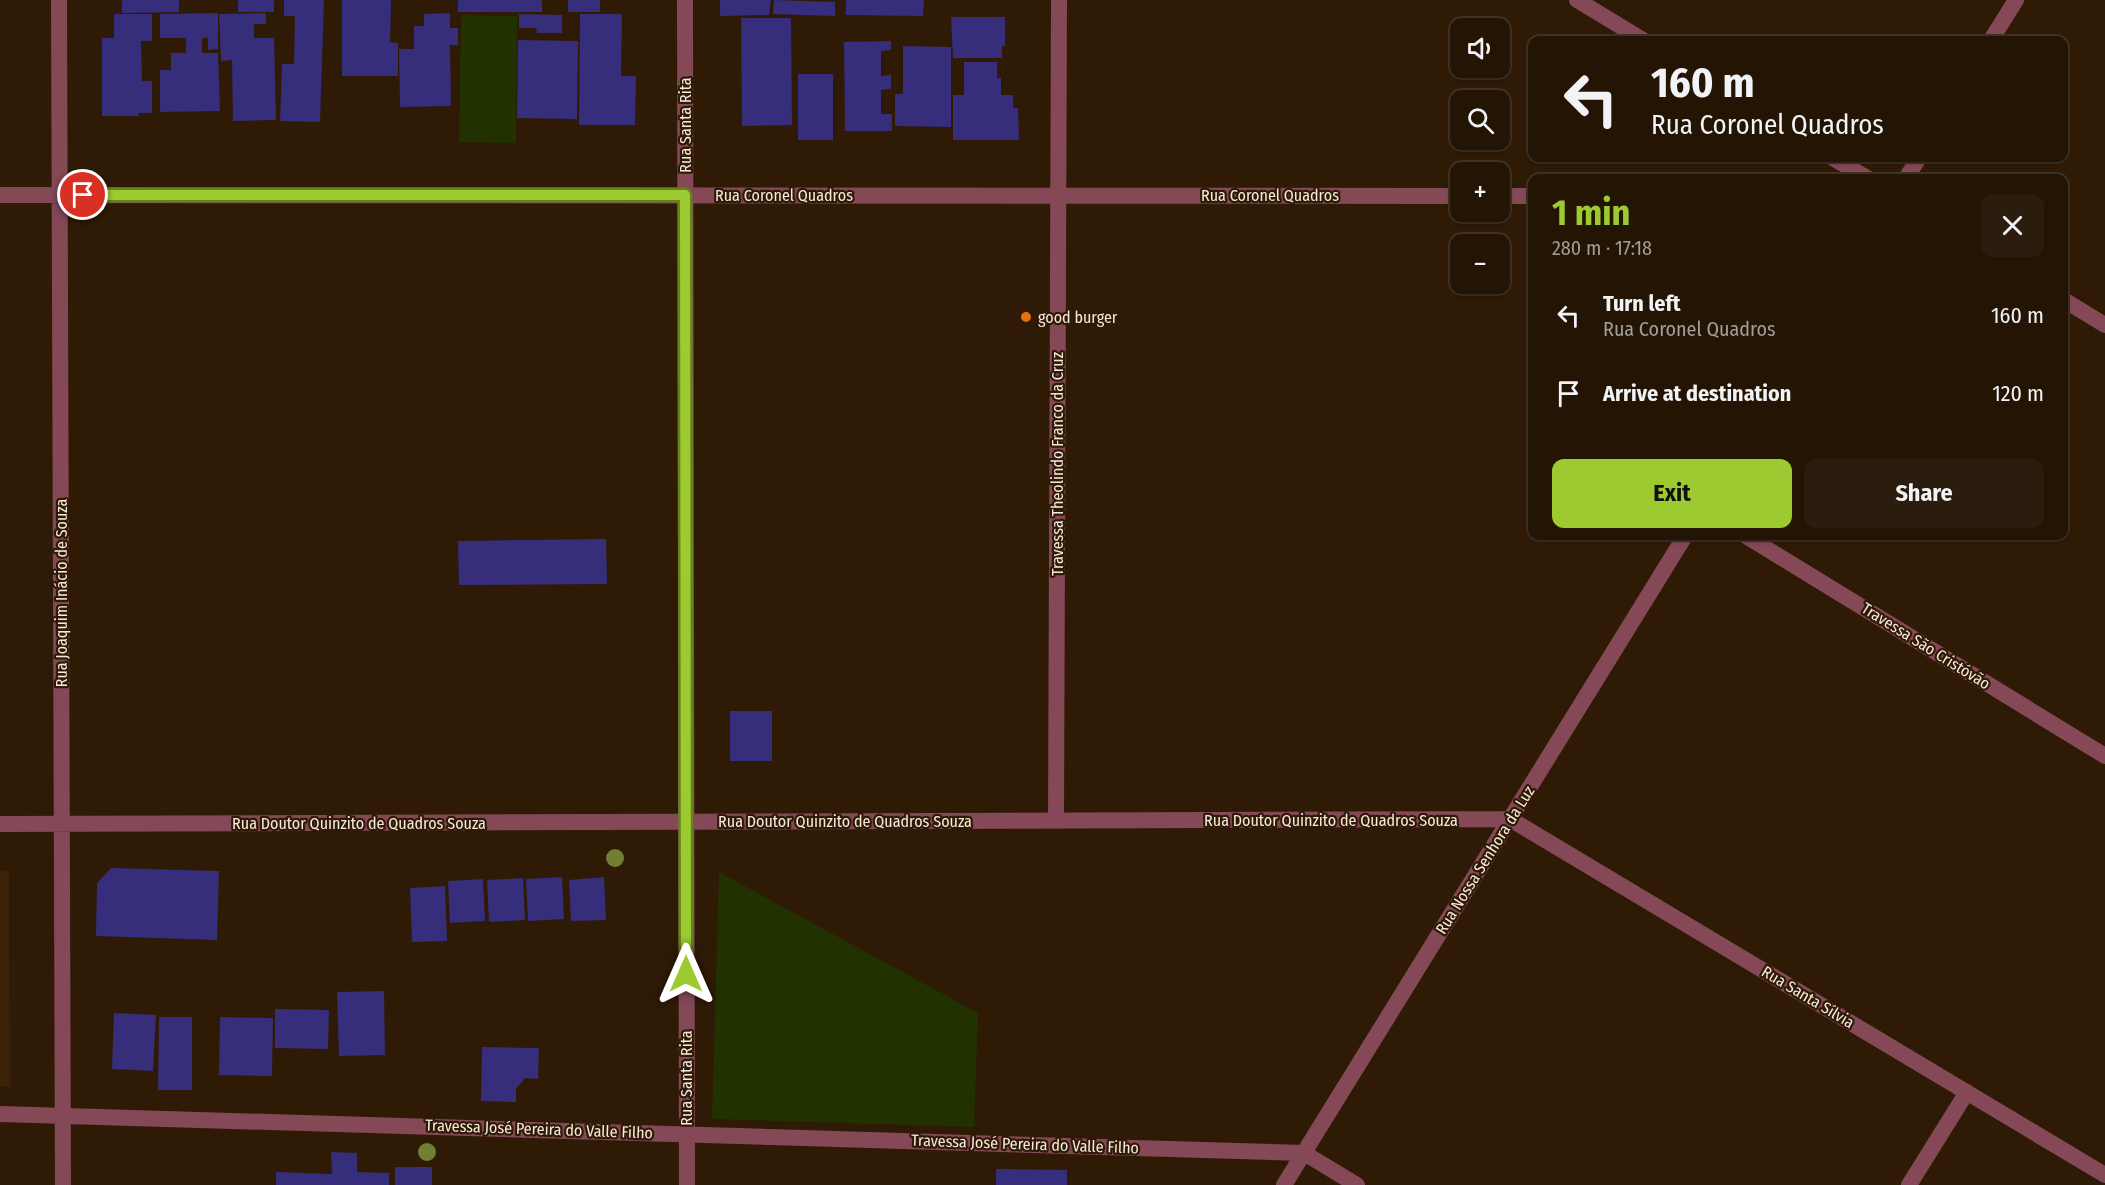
<!DOCTYPE html>
<meta charset="utf-8">
<style>
:root{--surface:#231404;--page:#2b1d0e;--text:#f1f3f6;--muted:#a39e9a;--line:#403326;--accent:#9dca30}
body{margin:0;font-family:"Fira Sans Condensed",sans-serif;background:var(--page);color:var(--text);height:100vh;display:flex;flex-direction:column;font-size:22px;white-space:nowrap}
*{box-sizing:border-box;margin:0}
p{font-size:20px;color:var(--muted)}
.icon{flex:none;width:33px;height:33px;fill:none;stroke:currentColor;stroke-width:2;stroke-linecap:round;stroke-linejoin:round}
.map{position:relative;flex:1;overflow:hidden}
.sheet{position:absolute;left:1528px;top:174px;width:540px;height:366px;display:flex;flex-direction:column;background:var(--surface);border-radius:12px;box-shadow:0 2px 4px #0004,0 0 0 2px var(--line)}
.sheet>*{flex:none}
.hud{position:absolute;left:1528px;top:36px;width:540px;height:126px;border-radius:12px;box-shadow:0 2px 4px #0004,0 0 0 2px var(--line);background:#231404;color:var(--text);overflow:hidden}
.controls{position:absolute;left:1450px;top:18px;display:grid;gap:12px}
.controls a{display:grid;place-items:center;width:60px;height:60px;border-radius:12px;background:var(--surface);box-shadow:0 2px 4px #0004,0 0 0 2px var(--line);font-size:30px}
.pin{position:absolute;display:grid;place-items:center;width:51px;height:51px;color:#fff;margin:-26px;border:3px solid #fff;border-radius:50%;box-shadow:0 2px 6px #0007}
.me{position:absolute;width:66px;margin:-33px;rotate:0deg;stroke-linejoin:round;filter:drop-shadow(0 0 4px #0008)}
.turn{display:flex;align-items:center;gap:21px;height:126px;padding:0 24px;font-size:27px}
.turn .icon{width:78px;height:78px;stroke-width:2.5}
.turn b{display:block;font-size:42px;line-height:51px}
.round{display:grid;place-items:center;flex:none;width:63px;height:63px;border-radius:12px;background:var(--page)}
.headline{display:flex;align-items:center;justify-content:space-between;height:102px;padding:0 24px}
h1{font-size:36px;font-weight:700;line-height:45px;color:var(--accent)}
.button{display:flex;gap:12px;margin-top:auto;padding:12px 24px}
.button a{flex:1;height:69px;border-radius:12px;background:var(--accent);color:#111;font-size:24px;font-weight:700;line-height:69px;text-align:center}
.button a+a{background:var(--page);color:var(--text)}
ul{padding:0;list-style:none}
li{display:flex;align-items:center;gap:18px;height:78px;padding:0 24px}
li div{flex:1}
li b{display:block;font-size:22px}
li em{font-style:normal}
.map>svg:first-child{display:block}
</style>
<div class="map">
<svg width="2105" height="1185" viewBox="0 0 2105 1185">
<rect width="100%" height="100%" fill="#2f1a06"/>
<path fill="#3b2106" d="M0 871H9L10 1087 0 1086Z"/>
<path fill="#223100" d="M461 15 517 16 516 143 459 142Z
M719 872 978 1013 974 1127 712 1119Z"/>
<path fill="#362d7b" d="M122 0H179V12L122 13Z
M238 0H274V12H238Z
M284 0H324L320 122 280 121 282 64H294L295 16H284Z
M342 0H391L390 42 398 43V76H342Z
M458 0H542V12H458Z
M568 0H600V12H568Z
M720 0H771L769 15 720 16Z
M774 0 835 2V16L773 14Z
M846 0H924L923 16 846 15Z
M218 13V49L208 50V38H202V53H218L220 111 160 112V70H171V53H186V38H160V14Z
M266 13V24H254V38H274L276 120 233 121 232 60 221 61 219 14Z
M450 13V28H458V45H450L451 106 400 107 399 49H414V26H424V14Z
M114 14H152V41H141L142 81H152V113H138L139 116H102V38H114Z
M519 14 562 15V33H537L536 28H519Z
M580 14H622L621 76H636L635 125H579Z
M951 17H1005V46H1002V58H953Z
M741 18H791L792 125 742 126Z
M518 40 578 41 577 119 517 118Z
M891 41V50L881 51V76L891 75V89L881 90V114H892V131H845L844 42Z
M903 46 951 47V127L895 126V94H903Z
M964 62H997V78H1001V95H1013V108H1018L1019 140H953V95H964Z
M798 74H833V140H798Z
M606 539 607 584 459 585 458 541Z
M730 711H772V761H730Z
M111 868 219 871 217 940 96 936 97 883Z
M562 877 564 919 528 921 526 879Z
M604 877 606 920 571 921 569 880Z
M523 878 525 920 489 922 487 880Z
M483 879 485 921 450 923 448 881Z
M445 886 447 941 412 942 410 888Z
M384 991 385 1055 339 1056 337 992Z
M275 1009 329 1010 328 1049 275 1048Z
M114 1013 156 1015 153 1071 112 1069Z
M159 1017H192V1090H158Z
M220 1017 273 1018 272 1076 219 1075Z
M482 1047 539 1048 538 1079 525 1078 516 1089V1102L481 1101Z
M331 1152 357 1153V1172L389 1173V1185H276V1172L332 1174Z
M395 1167H432V1185H395Z
M996 1169 1067 1170V1185H996Z"/>
<g fill="none" stroke-linecap="round" stroke-linejoin="round">
<path stroke="#844857" stroke-width="16" d="M59 0 63 1185
M1577 0 1643 40
M1991 40 2016 0
M1833 158 1867 178
M1906 178 1919 158
M0 195 1461 196
M1500 196H1533
M2064 300 2105 325
M1746 536 2105 756
M1056 821 1059 0
M0 824 1510 819 2105 1175
M0 1114 1304 1153 1357 1185
M1284 1185 1685 536
M1909 1185 1967 1092"/>
<path stroke="#844857" stroke-width="16" d="M685 0 687 1185"/>
</g>
<g fill="#707f33">
<circle cx="615" cy="858" r="9"/>
<circle cx="427" cy="1152" r="9"/>
</g>
<g fill="none" stroke-linecap="round" stroke-linejoin="round">
<defs>
<path id="route" d="M83 195H685L686 974"/>
</defs>
<use href="#route" stroke="#66831f" stroke-width="15"/>
<use href="#route" stroke="#9dca30" stroke-width="10"/>
</g>
<circle fill="#e8710a" stroke="#2f1a06" stroke-width="2" cx="1026" cy="317" r="6"/>
<g text-anchor="middle" dominant-baseline="central" stroke-width="4.5" stroke-linejoin="round" paint-order="stroke">
<g font-size="16" fill="#f7e9dc" stroke="#2f1a06">
<text transform="translate(685 125) rotate(-90)">Rua Santa Rita</text>
<text x="784" y="195">Rua Coronel Quadros</text>
<text x="1270" y="195">Rua Coronel Quadros</text>
<text transform="translate(1057 464) rotate(-90)">Travessa Theolindo Franco da Cruz</text>
<text transform="translate(61 593) rotate(-90)">Rua Joaquim Inácio de Souza</text>
<text transform="translate(1926 646) rotate(32)">Travessa São Cristóvão</text>
<text x="1331" y="820">Rua Doutor Quinzito de Quadros Souza</text>
<text x="845" y="821">Rua Doutor Quinzito de Quadros Souza</text>
<text x="359" y="823">Rua Doutor Quinzito de Quadros Souza</text>
<text transform="translate(1485 860) rotate(-58)">Rua Nossa Senhora da Luz</text>
<text transform="translate(1808 997) rotate(31)">Rua Santa Sílvia</text>
<text transform="translate(686 1078) rotate(-90)">Rua Santa Rita</text>
<text transform="translate(539 1129) rotate(2)">Travessa José Pereira do Valle Filho</text>
<text transform="translate(1025 1144) rotate(2)">Travessa José Pereira do Valle Filho</text>
</g>
<g font-size="16" fill="#f7e9dc" stroke="#2f1a06" text-anchor="start">
<text x="1038" y="317">good burger</text>
</g>
</g>
</svg>
<div class="controls">
<a><svg class="icon" aria-label="sound" viewBox="0 0 24 24"><path d="M4 9h4l5-4v14l-5-4H4zM17 9q2 3 0 6"/></svg></a>
<a><svg class="icon" aria-label="search" viewBox="0 0 24 24"><circle cx="10" cy="10" r="6"/><path d="M15 15l6 6"/></svg></a>
<a>+</a>
<a>−</a>
</div>
<div class="pin" style="left:83px;top:195px;background:#d93025"><svg class="icon" aria-label="arrive" viewBox="0 0 24 24"><path d="M6 21V4h12l-3 4 3 4H6"/></svg></div>
<svg class="me" style="left:686px;top:974px" viewBox="-20 -20 40 40"><path d="M0-17L14 15 0 8-14 15z" fill="#9dca30" stroke="#fff" stroke-width="4"/></svg>
<div class="hud">
<div class="turn"><svg class="icon" aria-label="left" viewBox="0 0 24 24"><path d="M17 20v-9H6M10 6l-5 5 5 5"/></svg><div><b>160 m</b>Rua Coronel Quadros</div></div>
</div>
<section class="sheet">
<div class="headline"><div><h1>1 min</h1><p>280 m · 17:18</p></div><a class="round"><svg class="icon" aria-label="close" viewBox="0 0 24 24"><path d="M6 6l12 12M18 6L6 18"/></svg></a></div>
<ul>
<li><svg class="icon" aria-label="left" viewBox="0 0 24 24"><path d="M17 20v-9H6M10 6l-5 5 5 5"/></svg><div><b>Turn left</b><p>Rua Coronel Quadros</p></div><em>160 m</em></li>
<li><svg class="icon" aria-label="arrive" viewBox="0 0 24 24"><path d="M6 21V4h12l-3 4 3 4H6"/></svg><div><b>Arrive at destination</b></div><em>120 m</em></li>
</ul>
<div class="button"><a>Exit</a><a>Share</a></div>
</section>
</div>
